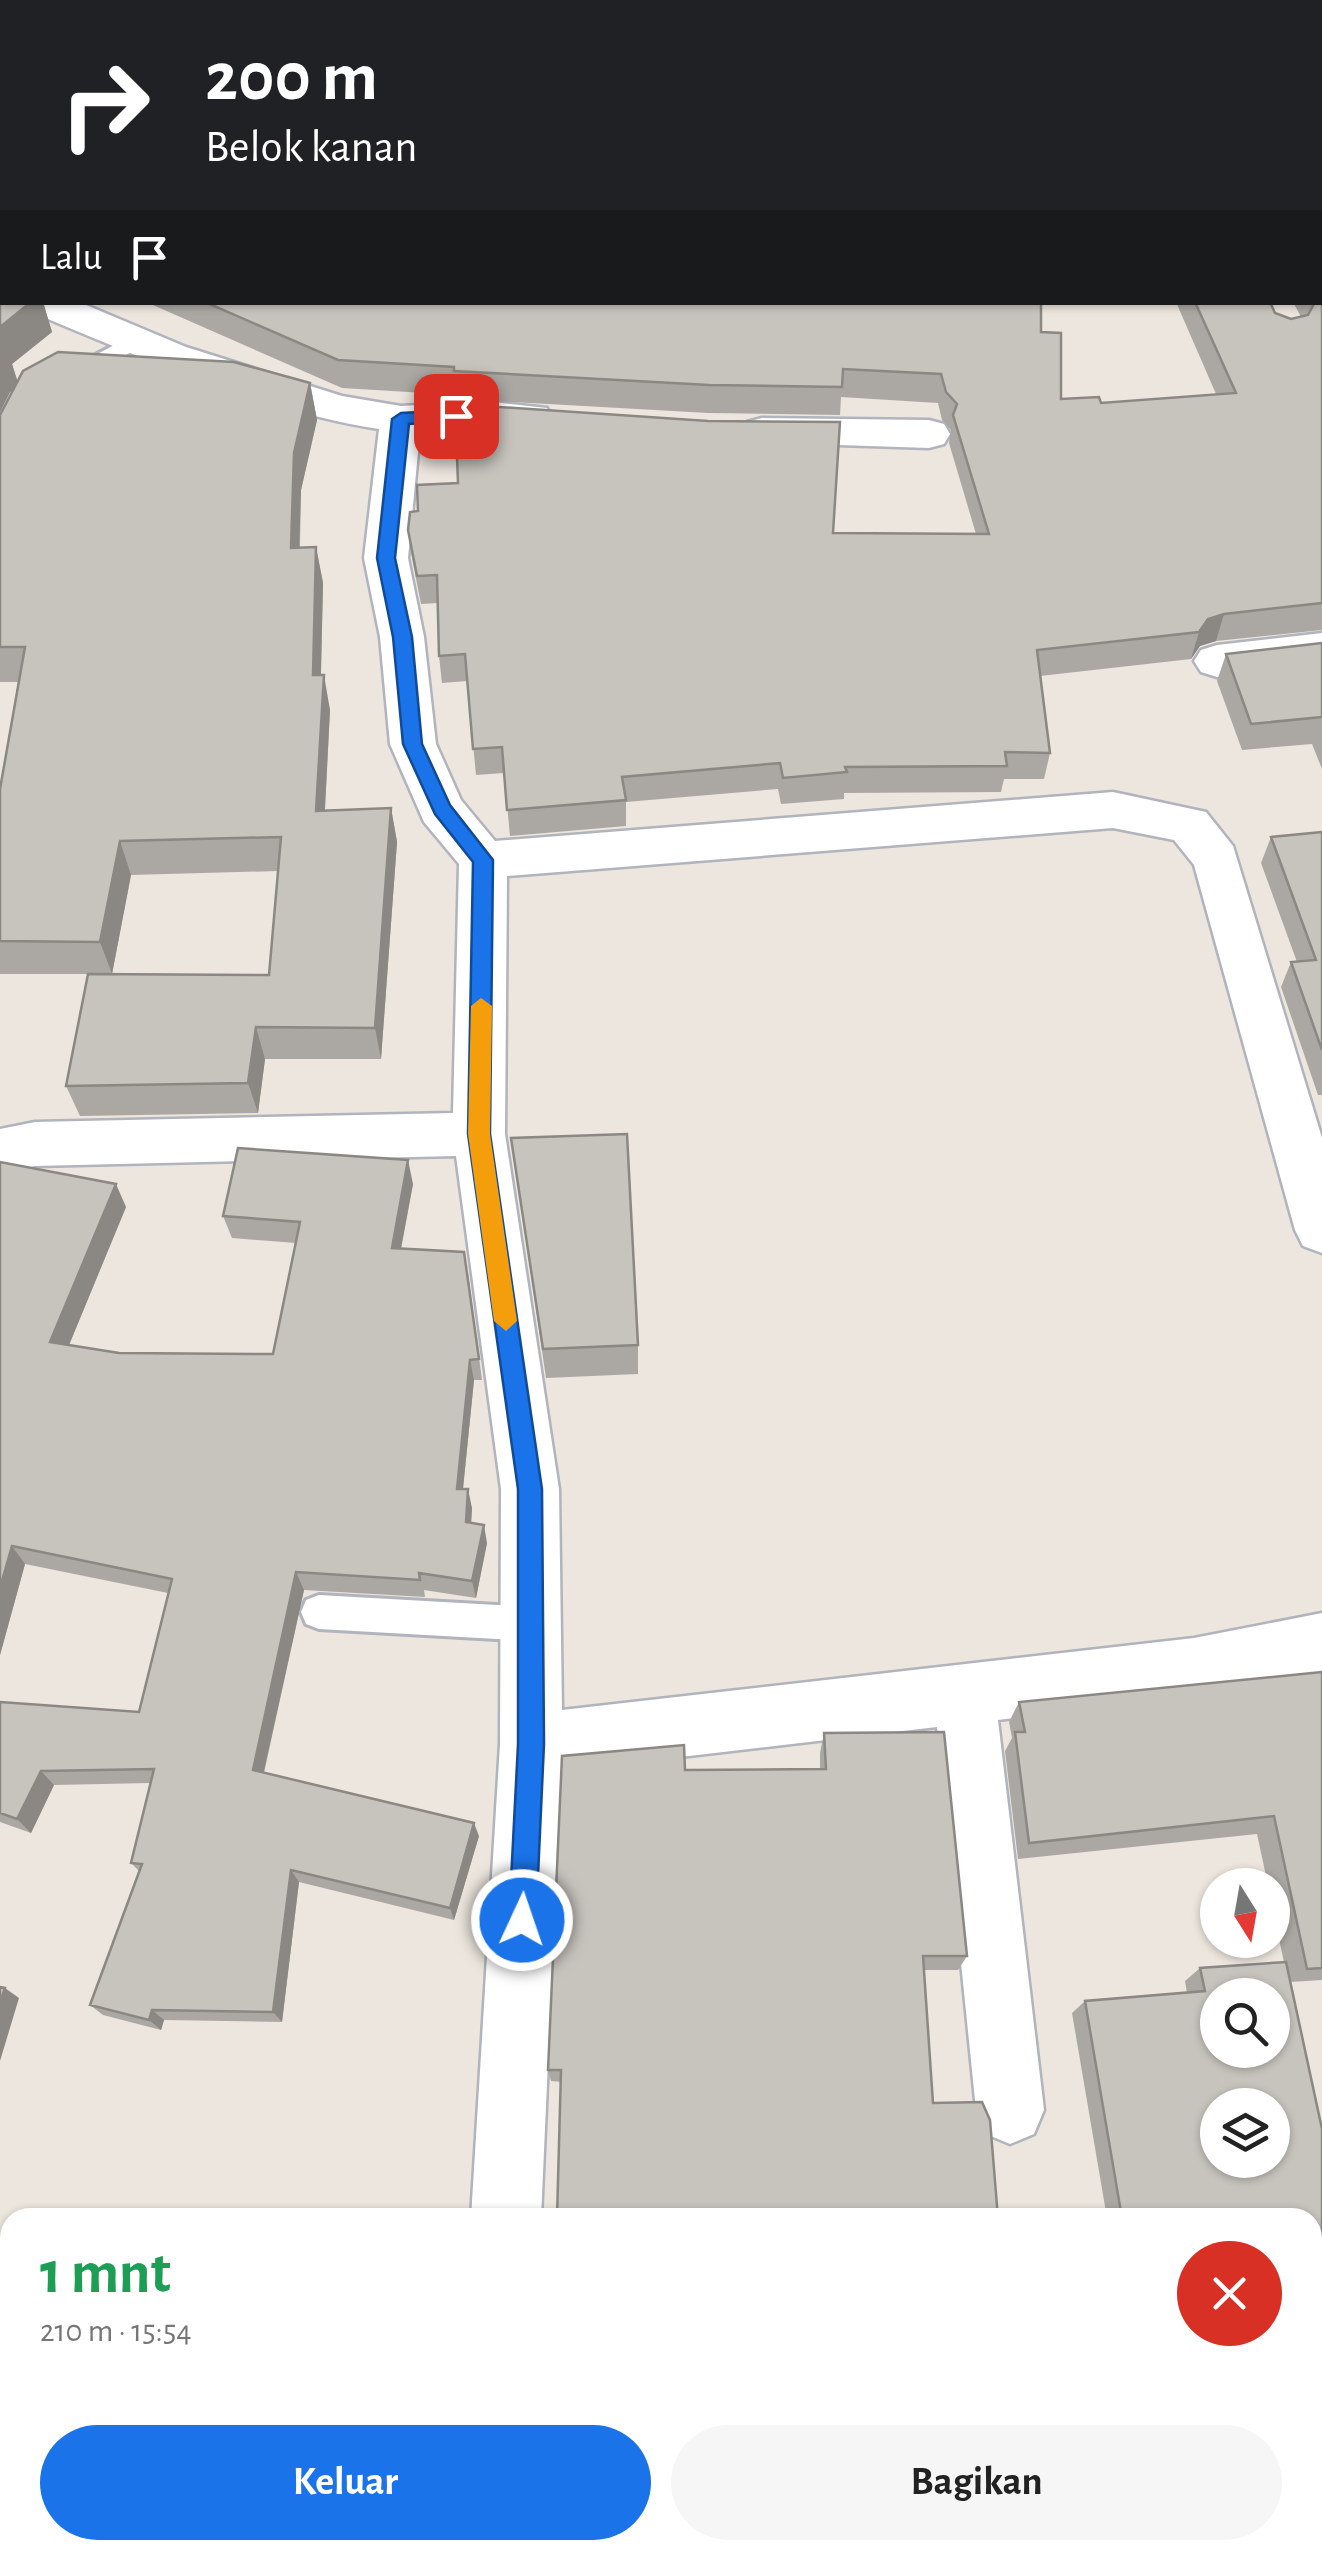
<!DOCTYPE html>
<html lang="id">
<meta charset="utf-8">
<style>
:root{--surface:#fff;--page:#f6f6f6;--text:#222;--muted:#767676;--accent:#1a73e8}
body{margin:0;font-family:"Alegreya Sans",sans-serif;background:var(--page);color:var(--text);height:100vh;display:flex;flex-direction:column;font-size:38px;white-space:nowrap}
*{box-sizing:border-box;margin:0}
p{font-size:32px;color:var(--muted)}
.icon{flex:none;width:55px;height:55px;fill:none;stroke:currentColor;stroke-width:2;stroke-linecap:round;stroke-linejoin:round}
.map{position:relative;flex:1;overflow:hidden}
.details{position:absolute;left:0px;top:2208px;width:1322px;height:352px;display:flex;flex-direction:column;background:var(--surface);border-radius:30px 30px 0 0;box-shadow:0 2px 8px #0004}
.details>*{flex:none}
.guide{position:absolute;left:0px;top:0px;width:1322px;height:305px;box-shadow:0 2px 8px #0004;background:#202124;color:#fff;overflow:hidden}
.needle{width:65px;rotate:169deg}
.controls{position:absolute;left:1200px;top:1868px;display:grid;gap:20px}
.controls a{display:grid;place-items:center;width:90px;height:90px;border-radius:50%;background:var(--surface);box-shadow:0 2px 8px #0004;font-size:50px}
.pin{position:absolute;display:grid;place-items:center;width:85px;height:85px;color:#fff;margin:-42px;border-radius:20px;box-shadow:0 5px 15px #0006}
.me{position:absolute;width:110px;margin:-55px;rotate:3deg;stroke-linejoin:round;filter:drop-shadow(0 0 8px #0008)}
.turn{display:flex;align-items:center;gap:35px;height:210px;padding:0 40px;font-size:45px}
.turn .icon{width:130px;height:130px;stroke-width:2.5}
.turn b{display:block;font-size:70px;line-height:85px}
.then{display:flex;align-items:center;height:95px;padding:0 40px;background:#0003;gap:20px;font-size:38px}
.round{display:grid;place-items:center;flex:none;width:105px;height:105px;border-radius:52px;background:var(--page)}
.headline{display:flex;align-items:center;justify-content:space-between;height:170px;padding:0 40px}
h1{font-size:60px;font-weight:700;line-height:75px;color:#1e9e55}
.button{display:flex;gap:20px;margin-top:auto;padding:20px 40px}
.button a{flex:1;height:115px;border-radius:60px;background:var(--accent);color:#fff;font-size:40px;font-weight:700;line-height:115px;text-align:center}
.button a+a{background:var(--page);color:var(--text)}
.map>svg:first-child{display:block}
</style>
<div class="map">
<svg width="1322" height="2558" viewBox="0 0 1322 2558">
<rect width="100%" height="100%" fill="#ece6de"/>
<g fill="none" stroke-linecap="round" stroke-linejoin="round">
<path fill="#77c4e7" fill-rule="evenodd" d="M235 0H312L234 2Z"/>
<defs>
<path id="lane" d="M135 334 143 336V346L76 381 68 384 56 376Z
M319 1595 533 1607 546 1612 551 1624 546 1636 533 1641 319 1629 306 1624 301 1612 306 1600Z
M0 2242 10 2245V2287L0 2284Z"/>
<path id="street" d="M2 37V61L0 62V38Z
M1320 131H1322V153H1320Z
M24 302H79L186 347 342 396 401 406 484 401 547 408 553 418 547 428 532 431 484 427 420 431 408 558 424 637 436 744 461 800 495 841 1113 792 1206 812 1233 846 1322 1138V1253L1303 1246 1295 1230 1194 865 1174 840 1113 828 507 876 505 1134 559 1489 562 1710 1194 1638 1322 1613V1671L1194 1696 998 1720 1044 2110 1034 2134 1010 2144 986 2134 976 2110 937 1727 561 1771 541 2218H471L500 1744 501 1489 456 1156 35 1166 0 1173V1129L35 1122 453 1113 459 864 424 822 390 744 380 637 364 558 379 429C258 410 142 358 29 311Z
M762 418 929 420 944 424 950 434 944 444 929 448 747 442 741 432 747 422Z
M1322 633V665L1217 677 1201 672 1194 661 1201 650 1217 645Z
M443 2550H519L518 2558H442Z"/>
</defs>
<use href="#lane" stroke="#b1b3bd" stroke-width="6"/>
<use href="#street" stroke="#b1b3bd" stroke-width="5"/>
<use href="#lane" fill="#fff" fill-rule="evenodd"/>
<use href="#street" fill="#fff" fill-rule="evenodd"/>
</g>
<path fill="#aba8a3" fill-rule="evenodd" d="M1271 0H1322V17H1320V2H1272Z
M1322 172V630L1216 641 1200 646 1191 659 1040 676 1050 753 1044 779H1004L1001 792 844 793V799L781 804 778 789 626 802V826L510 836 504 773 476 775 467 681 442 683 439 656 438 603 421 604 412 558 408 530 976 534 949 443 951 430 942 420 938 403 841 397 840 415 708 413 457 399V395L342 388 146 302H1041V332L1061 399 1101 403 1216 394 1176 302H1270L1275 313 1291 319 1301 317 1293 302H1320Z
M0 277 2 302H43L52 332 12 364 18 382 310 383 317 420 301 490 300 548 316 547 323 583 321 675 330 710 325 810 391 808 397 842 381 1059H265L258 1113 80 1116 66 1086 269 975 278 871 131 875 112 974H0V788L18 682H0V415L13 390 10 392 0 412Z
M1322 643V769L1312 744 1242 750 1217 681 1226 654Z
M1322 832V1095H1318L1281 987 1291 962H1297L1261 863 1271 837Z
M511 1138 638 1345V1374L546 1378Z
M0 1162 126 1207 69 1345 119 1353 273 1354 296 1243 232 1238 223 1216 413 1184 401 1248 468 1274 482 1380H474L463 1489 472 1508 471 1523 487 1543 476 1598 424 1590 425 1597 304 1590 264 1773 479 1836 454 1920 299 1882 282 2022 164 2020 161 2030 103 2015 90 2005 139 1871 131 1863 150 1783 54 1785 31 1833 0 1822V1702L139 1712 168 1593 25 1564 0 1655Z
M1322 1672V1980L1290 1982 1322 2129V2558H541L542 2550H1312V2218H1107L1072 2013 1085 2001 1187 1993 1185 1981 1200 1968 1284 1962 1272 1907V1885H1268L1257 1834 1018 1859 1005 1751 1012 1738 1009 1722 1019 1702ZM1218 1995H1272V2050H1218ZM1218 2105H1272V2160H1218Z
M824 1733 967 1956 958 1970H924L933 2103 990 2120 551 2081 548 2070 685 1770 820 1769V1753Z"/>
<path fill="#8b8884" d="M31 302H43L52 332 12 364 19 387 10 392 0 412V327Z
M310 383 317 420 301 490 298 584 291 548 294 453Z
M316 547 323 583 320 710 313 675Z
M1224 614 1216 641 1200 646 1191 659 1199 632 1208 619Z
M324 675 330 710 323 845 316 811Z
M391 808 397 842 381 1059 375 1028Z
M120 841 131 875 112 974 100 942Z
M256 1027 265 1059 258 1113 248 1083Z
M408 1160 413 1184 397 1270 392 1248Z
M116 1184 126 1207 62 1362 50 1342Z
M470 1360 474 1380 461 1508 457 1489Z
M468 1489 472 1508 470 1541 466 1522Z
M484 1525 487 1543 476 1598 472 1581Z
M12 1546 25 1564 0 1655V1588Z
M296 1572 304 1590 261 1784 253 1770Z
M41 1771 54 1785 31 1833 17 1819Z
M474 1823 479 1836 454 1920 450 1908Z
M291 1870 299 1882 282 2022 273 2012Z
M5 1988 19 1998 0 2061V2003Z
M152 2010 164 2020 161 2030 149 2020Z
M356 2550H366L365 2558H355Z"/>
<path fill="#c7c3bd" stroke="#8b8884" stroke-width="2.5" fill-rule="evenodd" d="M661 0H720V2H661Z
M1320 169 1322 172V603L1224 614 1208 619 1199 632 1037 650 1050 753 1005 752 1007 766 845 767 847 772 783 778 780 763 622 777 626 800 507 810 502 747 473 749 465 654 439 656 437 575 417 576 408 530 410 512 418 511 417 485 458 483 455 404 708 421 840 422 833 533 989 534 953 415 957 404 946 392 941 374 843 369 842 387 709 385 454 371V367L338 360 205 302H1041V332L1061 333V399L1099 397 1101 403 1236 393 1195 302H1270L1275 313 1291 319 1308 315 1315 302H1320Z
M0 277 2 278V302H31L0 327Z
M58 352 234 362 310 383 294 453 291 548 316 547 313 675H324L316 811 391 808 375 1028 256 1027 248 1083 66 1086 88 974 269 975 281 837 120 841 100 942 0 941V789L25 647H0V415L23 371Z
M1322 643V717L1251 724 1226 654Z
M1322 832V1050L1291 962 1316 960 1271 837Z
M627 1134 638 1345 543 1349 511 1138Z
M238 1148 408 1160 392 1248 464 1252 479 1359 470 1360 457 1489H468L466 1522 484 1525 472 1581 419 1573 420 1580 296 1572 253 1770 474 1823 450 1908 291 1870 273 2012 152 2010 149 2020 90 2005 142 1864 131 1863 154 1769 41 1771 17 1819 0 1813V1702L139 1712 172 1579 12 1546 0 1588V1162L116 1184 50 1342 119 1353 273 1354 300 1222 223 1216Z
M1322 1672V1968L1307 1969 1274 1816 1029 1843 1015 1732H1025L1019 1702Z
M944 1732 967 1956H923L933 2103 982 2102 990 2120 998 2218H557L561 2070H548L562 1756 684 1745 685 1770 826 1769 824 1733Z
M1286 1962 1322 2129V2558H541L542 2550H1312V2218H1122L1085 2001 1205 1991 1200 1968ZM1218 1995H1272V2050H1218ZM1218 2105H1272V2160H1218Z
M0 1987 5 1988 0 2003Z
M0 2459 10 2460V2550H356L355 2558H0Z"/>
<path fill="#1a73e8" stroke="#114b97" stroke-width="2.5" d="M456 410 463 412V420L409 424 395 558 412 637 422 744 450 805 493 860 490 1134 542 1489 544 1744 536 1920 532 1930 522 1934 513 1930 509 1920 518 1744V1489L468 1134 473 862 435 814 403 744 393 637 377 558 392 419 401 413Z"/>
<path fill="#f59e0b" d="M481 998 492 1006 490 1134 517 1321 506 1331 494 1321 468 1134 471 1006Z"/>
</svg>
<div class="controls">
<a><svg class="needle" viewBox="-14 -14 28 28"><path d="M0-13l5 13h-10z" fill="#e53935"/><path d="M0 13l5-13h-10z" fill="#767676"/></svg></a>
<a><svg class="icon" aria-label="search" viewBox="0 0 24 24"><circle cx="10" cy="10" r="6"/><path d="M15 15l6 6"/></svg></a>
<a><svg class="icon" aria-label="layers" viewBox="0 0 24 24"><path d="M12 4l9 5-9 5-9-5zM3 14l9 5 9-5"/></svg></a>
</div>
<div class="pin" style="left:456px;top:416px;background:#d93025"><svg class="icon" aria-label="arrive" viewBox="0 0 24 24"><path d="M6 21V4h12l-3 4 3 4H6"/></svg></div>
<svg class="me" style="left:522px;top:1920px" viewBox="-20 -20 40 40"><circle r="17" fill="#1a73e8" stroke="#fff" stroke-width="3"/><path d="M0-11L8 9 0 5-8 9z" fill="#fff"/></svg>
<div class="guide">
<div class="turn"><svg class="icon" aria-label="right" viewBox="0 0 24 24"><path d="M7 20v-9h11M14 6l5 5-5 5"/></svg><div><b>200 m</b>Belok kanan</div></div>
<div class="then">Lalu<svg class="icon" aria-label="arrive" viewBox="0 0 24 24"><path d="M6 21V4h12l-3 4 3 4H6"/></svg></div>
</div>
<section class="details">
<div class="headline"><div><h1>1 mnt</h1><p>210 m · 15:54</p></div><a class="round" style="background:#d93025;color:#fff"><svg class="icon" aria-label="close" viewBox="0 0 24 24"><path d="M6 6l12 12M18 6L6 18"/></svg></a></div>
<div class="button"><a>Keluar</a><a>Bagikan</a></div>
</section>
</div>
